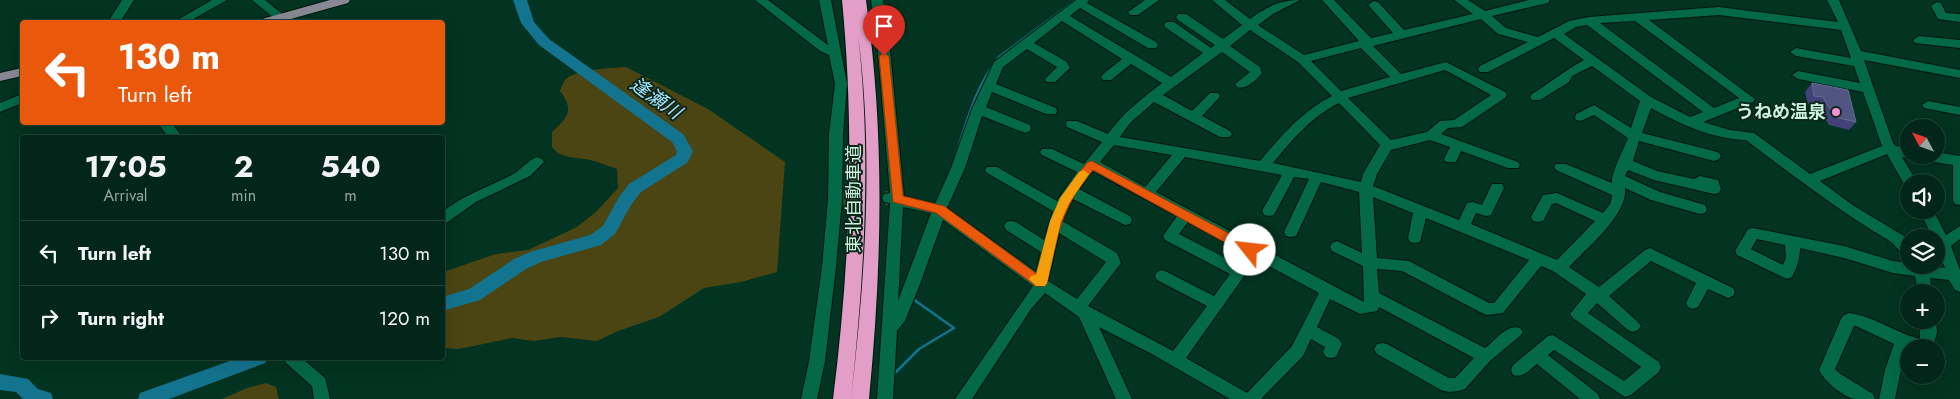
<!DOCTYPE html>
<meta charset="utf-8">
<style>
:root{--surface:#022619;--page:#0c2e22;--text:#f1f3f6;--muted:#96a5a2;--line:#234338}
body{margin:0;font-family:Jost,"Noto Sans JP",sans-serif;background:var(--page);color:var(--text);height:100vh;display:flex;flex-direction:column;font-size:19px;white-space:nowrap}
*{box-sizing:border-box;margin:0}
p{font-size:16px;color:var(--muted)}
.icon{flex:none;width:28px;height:28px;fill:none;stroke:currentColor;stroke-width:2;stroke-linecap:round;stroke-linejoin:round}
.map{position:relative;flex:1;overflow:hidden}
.drawer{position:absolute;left:20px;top:135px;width:425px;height:225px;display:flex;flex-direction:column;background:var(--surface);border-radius:5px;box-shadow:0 5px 20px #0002,0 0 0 1px var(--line)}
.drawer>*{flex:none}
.banner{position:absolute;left:20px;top:20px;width:425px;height:105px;border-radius:5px;box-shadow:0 5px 20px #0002,0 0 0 1px var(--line);background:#ea580c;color:#fff;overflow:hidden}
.needle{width:32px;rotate:311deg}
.fabs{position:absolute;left:1900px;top:119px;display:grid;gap:10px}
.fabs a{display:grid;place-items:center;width:45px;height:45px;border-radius:50%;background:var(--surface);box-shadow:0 5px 20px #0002,0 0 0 1px var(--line);font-size:25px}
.pin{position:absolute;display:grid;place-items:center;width:42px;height:42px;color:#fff;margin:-51px -21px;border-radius:50% 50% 50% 0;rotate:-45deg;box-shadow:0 0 5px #0007}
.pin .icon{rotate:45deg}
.me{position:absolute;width:55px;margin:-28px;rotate:299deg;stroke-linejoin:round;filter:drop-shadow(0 0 4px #0008)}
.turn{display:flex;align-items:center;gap:18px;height:105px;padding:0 15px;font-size:22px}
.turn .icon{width:65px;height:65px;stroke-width:2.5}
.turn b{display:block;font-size:35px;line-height:42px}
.eta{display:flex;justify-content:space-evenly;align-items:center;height:85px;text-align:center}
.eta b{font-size:30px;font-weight:700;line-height:35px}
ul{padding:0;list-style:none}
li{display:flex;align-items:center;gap:15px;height:65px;padding:0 15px;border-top:1px solid var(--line)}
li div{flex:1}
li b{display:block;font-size:19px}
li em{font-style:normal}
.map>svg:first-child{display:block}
</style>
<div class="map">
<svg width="1960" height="399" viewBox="0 0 1960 399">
<rect width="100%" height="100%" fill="#033321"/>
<path fill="#4b4513" d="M626 67 708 109 785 162 777 272 741 282 704 288 659 317 618 331 597 341 561 337 534 341 512 338 459 349 443 348V272L496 254 528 250 577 227 597 211 618 188 617 169C608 166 599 162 590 160 576 157 561 159 552 147V132C569 116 574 110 560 91 561 88 563 83 565 80 575 69 611 68 626 67Z
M266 383 276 387 279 399H222L247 388Z"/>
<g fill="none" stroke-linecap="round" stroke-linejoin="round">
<path stroke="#13748f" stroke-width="2.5" d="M959 145C969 114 978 83 999 57L1076 0
M894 374 919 349 954 328 913 299 914 297"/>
<path fill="#13748f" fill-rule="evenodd" d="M513 0H527L534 22 549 39 683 134 693 151 688 162 641 192 631 205 615 234 601 245 541 262 526 269 480 300 442 311V297L469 289 514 259 530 252 590 235 603 226 619 197 629 184 676 155 677 151 672 142 539 45 521 23Z
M238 358H267L265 363 169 399H138L140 393Z
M0 374 28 379 38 389 51 393 53 399H23L16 392 0 390Z"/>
<path stroke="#21503d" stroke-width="14" stroke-dasharray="14 7" stroke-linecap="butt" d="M843 199 888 198"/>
<defs>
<path id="minor" d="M122 0H134L120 22H108Z
M212 0H227L188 22H174Z
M252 0H265L292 22H279Z
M755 0H768L828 45 819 0H831L847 84 843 134 842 199 836 267 825 361 817 399H801L809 361 822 267 828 199 829 134 835 84 829 55 820 51Z
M871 0H883L889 40 904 196 935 204 951 168 972 109 994 62 1076 0H1089L1087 3 1156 42 1158 45 1156 48H1148L1080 8 1070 16 1171 77 1203 53 1166 28 1164 25 1166 22H1174L1211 48 1215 45 1178 20 1176 17 1178 14H1186L1223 39 1242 25 1212 0H1225L1250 19C1266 7 1280 0 1300 0L1273 14 1258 25 1304 55 1359 41 1322 0H1334L1371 38 1393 33 1368 5 1374 1 1378 2 1404 30 1473 14 1454 0H1468L1485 11 1529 0H1550L1548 3 1492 16 1506 28 1538 37 1569 21 1589 17 1719 7 1838 22 1827 0H1839L1861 51 1960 70V78L1864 60 1893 143 1896 146 1909 148V155H1914L1909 158 1902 157 1917 182H1909V187L1905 186 1887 154 1820 181 1854 206 1904 236 1909 241V256C1900 254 1896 245 1888 240 1838 210 1792 175 1746 140 1712 139 1680 124 1651 108L1642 133 1714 151 1719 153 1721 156 1719 159 1714 161 1639 141 1633 161 1657 171 1694 179 1700 176 1718 180 1721 189 1719 193 1714 194 1654 180 1628 170 1625 176 1660 192 1705 205 1707 209 1705 213 1700 214 1651 200 1625 188C1628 215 1587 248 1569 267L1599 287 1645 250 1650 248 1733 288 1735 292 1733 296 1728 298 1708 289 1698 307 1693 309 1688 307 1686 303 1696 283 1651 261 1609 296 1638 322 1641 326 1638 330 1633 332 1628 330 1597 303 1588 313 1659 362 1661 367 1659 372 1631 395 1625 397 1554 350 1548 355 1598 394 1600 399H1580L1537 364C1529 370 1524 378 1513 375L1511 370 1513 365 1548 336 1553 335 1624 381 1641 367 1573 318 1570 314 1586 294 1553 271 1541 266 1503 313 1487 315 1482 313 1402 271 1377 269 1379 293 1485 348C1495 341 1507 323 1520 328L1523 332 1520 336 1490 361 1465 389C1457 392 1449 393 1441 390L1377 354 1374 349 1377 344 1382 343 1387 344 1449 378H1455L1474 358 1379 307 1377 311 1360 314 1330 299 1317 327 1339 339 1342 344 1336 357 1331 358 1326 357 1323 352 1325 347 1311 339 1303 356 1261 399H1230L1150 353 1099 327 1132 399H1116L1079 317 1045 293 1031 309 972 399H955L1033 286 943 220 920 284 905 321 897 331 893 399H877L890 203 884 202 882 198 884 194 890 193 877 40ZM1719 15 1841 30 1851 58 1796 48 1790 52 1796 56 1854 66 1860 83 1798 71 1792 75 1798 79 1863 92 1882 146 1810 174 1754 133 1730 130 1703 122 1753 102 1755 99 1649 20ZM1481 19 1498 34 1528 42 1480 66 1478 69 1480 72H1488L1554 38 1584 60C1565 70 1550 83 1532 94L1530 97 1532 100H1540L1569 82 1572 76 1592 66 1640 101 1631 128 1594 105 1576 114 1575 117 1576 120 1581 121 1594 115 1628 138C1623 151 1611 173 1612 183L1566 164H1556L1554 167 1556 170 1612 195C1612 203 1608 207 1603 213L1557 193 1543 195 1531 217 1533 221 1538 222 1543 221 1552 204 1556 203 1595 221 1557 260 1471 224 1476 213 1486 216 1491 215 1504 188 1502 184H1492L1482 205 1472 202 1467 203 1459 220 1373 186 1377 174 1391 150 1430 140 1450 147 1444 159 1446 162H1456L1461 151 1508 168H1518L1520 165 1518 162 1441 134 1448 128 1462 127 1505 98 1507 95 1505 92 1446 62 1401 74 1373 46ZM1062 21 1122 59 1103 74 1101 77 1103 80H1111L1131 64 1162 83C1141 99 1123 113 1108 134L1077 121H1067L1066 124 1067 127 1102 142 1084 164 1052 149H1042L1040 152 1042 155 1077 172 1057 201 997 167H987L985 170 987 173 1053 211 1044 240 1016 222 1011 221 1006 222 1004 226 1006 230 1041 252 1036 272 947 208 965 168 982 116 1025 133 1030 131 1031 128 1030 125 986 107 992 92 1046 114H1056L1057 111 1056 108 996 84 1003 67 1027 49 1057 67 1045 79 1047 82H1055L1070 68 1067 62 1034 43ZM1635 21 1739 98 1714 108 1600 23ZM1587 25 1703 112 1690 117 1651 97 1564 34 1576 27ZM1250 30 1298 62 1332 96C1302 111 1281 136 1260 161L1120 137 1130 123 1154 102 1220 137H1230L1232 134 1230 131 1202 116 1218 99 1220 96 1218 93H1210L1192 111 1163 95 1222 52 1250 72 1235 84 1237 87C1246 90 1257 80 1262 73L1260 67 1230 46ZM1361 48 1390 77 1341 91 1311 61ZM1445 70 1491 95 1454 120 1440 121 1427 132 1391 140 1348 98ZM1339 103 1380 145 1363 174 1361 182 1273 163C1292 140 1311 117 1339 103ZM1114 145 1172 155 1145 187 1100 162ZM1185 157 1282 175 1262 211 1264 215 1269 216 1274 215 1294 177 1309 179 1284 232 1286 236 1291 237 1296 236 1298 232 1321 182 1359 192 1362 253 1337 241 1332 243 1330 247 1332 251 1363 266 1364 302 1156 192ZM1093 171 1177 216 1163 236 1165 240 1230 274 1214 296 1167 272 1162 270 1157 272 1155 276 1157 280 1207 306 1173 351 1088 306 1121 263 1117 253 1062 221 1073 199 1125 225 1130 224 1132 220 1130 216 1079 189ZM1373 197 1413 213 1408 238 1410 242 1415 243 1420 242 1426 218 1529 260 1494 303H1489L1409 261 1377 258ZM903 207 931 213 898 301ZM1188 222 1319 293 1292 346 1247 393 1186 358 1247 272 1245 268 1179 234ZM1059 233 1106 262 1077 299 1048 281Z
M1145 0H1159L1138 15H1130L1128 12Z
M1937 2 1941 3 1946 13 1960 14V22L1938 19 1931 6Z
M1919 36 1960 40V48L1915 43 1913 40Z
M22 94V103L0 112V103Z
M1928 101 1960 107V115L1924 108 1922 105Z
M157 122H171L183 138H169Z
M1936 152 1960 156V205L1955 204 1953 200V165L1922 160 1917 158 1915 155H1936Z
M537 157 542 159 544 162 530 176 476 202 442 226V212C466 193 490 187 515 173 522 168 529 160 537 157Z
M1919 210H1933L1946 235 1960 226V239L1951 246 1960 270V292L1955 290 1949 280 1930 278 1932 292H1918L1915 276 1893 273 1844 258 1800 248C1800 259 1797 267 1792 277L1787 279 1737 255 1735 251 1748 229 1753 228 1844 246 1893 261 1909 263V265L1945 268 1936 245V238H1933ZM1757 239 1785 245 1786 258 1783 265 1751 249Z
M1849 313C1874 316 1896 333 1920 339V320H1936L1937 332 1933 348 1908 349 1901 370 1895 399H1879L1885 370 1894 344 1856 326H1854L1835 369 1839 373 1873 394 1875 399C1869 399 1861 399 1855 399 1843 397 1824 381 1819 370L1841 319 1844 315Z
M284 358H302L325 378 330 399H314L312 386 286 363Z"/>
<path id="major" d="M330 0H350L348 3 280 22H261L262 19Z
M22 68V76L0 81V73Z"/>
<path id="highway" d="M842 0H866C885 136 882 263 869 399H851C865 278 874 156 858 35 872 156 864 278 851 399H833C850 264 855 135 842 0Z"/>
</defs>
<use href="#minor" stroke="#00180d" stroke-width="2"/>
<use href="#major" stroke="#00180d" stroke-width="2"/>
<use href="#highway" stroke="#00180d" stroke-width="2"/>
<use href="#minor" fill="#036947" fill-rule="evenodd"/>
<use href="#major" fill="#898994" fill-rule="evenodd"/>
<use href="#highway" fill="#e39ec8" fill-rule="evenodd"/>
</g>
<path fill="#424278" d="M1812 83 1856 122 1849 130 1829 125 1817 106 1808 104 1805 92Z"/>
<path fill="#515582" stroke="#646d90" d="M1812 83 1848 90 1856 122 1835 117 1823 97 1814 96Z"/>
<path fill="#ea580c" stroke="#983908" d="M884 53 889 56 903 196 944 206 1037 274C1049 224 1053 202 1088 162L1092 161 1255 247 1256 250 1255 254H1246L1093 170C1060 209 1058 235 1047 283L1045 286H1036L936 213 893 202 879 56Z"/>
<path fill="#f59e0b" d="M1083 170 1089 174 1069 203 1061 221 1047 283 1045 286H1036L1029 279 1031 276 1036 275 1050 221 1060 198 1079 172Z"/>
<circle fill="#f590d1" stroke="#0c261a" stroke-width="2" cx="1836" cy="112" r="5"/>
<g text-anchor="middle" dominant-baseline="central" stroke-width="4" stroke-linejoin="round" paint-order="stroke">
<g font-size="18" font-weight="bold" fill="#c9f1dc" stroke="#0c261a" text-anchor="end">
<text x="1826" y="112">うねめ温泉</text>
</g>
<g font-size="18" fill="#c9f1dc" stroke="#0c261a">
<text transform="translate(854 199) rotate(-90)">東北自動車道</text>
</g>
<g font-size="19" font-style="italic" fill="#a4e5fd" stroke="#0c261a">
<text transform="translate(656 98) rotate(35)">逢瀬川</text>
</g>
</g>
</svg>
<div class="fabs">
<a><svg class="needle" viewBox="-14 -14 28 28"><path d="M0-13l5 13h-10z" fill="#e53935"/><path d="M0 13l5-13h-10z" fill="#96a5a2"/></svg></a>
<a><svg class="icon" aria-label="sound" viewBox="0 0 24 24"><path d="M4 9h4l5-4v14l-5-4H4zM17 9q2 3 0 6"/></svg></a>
<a><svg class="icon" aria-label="layers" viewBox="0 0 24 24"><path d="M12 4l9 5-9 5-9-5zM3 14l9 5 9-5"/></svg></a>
<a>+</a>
<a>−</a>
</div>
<div class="pin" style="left:884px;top:56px;background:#d93025"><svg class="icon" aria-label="arrive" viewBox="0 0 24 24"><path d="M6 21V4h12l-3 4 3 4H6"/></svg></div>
<svg class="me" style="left:1250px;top:250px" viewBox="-20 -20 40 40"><circle r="19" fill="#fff"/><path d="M0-13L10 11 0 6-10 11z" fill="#ea580c"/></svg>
<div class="banner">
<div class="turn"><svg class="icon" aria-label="left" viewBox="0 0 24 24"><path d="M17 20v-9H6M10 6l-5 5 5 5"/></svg><div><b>130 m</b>Turn left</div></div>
</div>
<section class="drawer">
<div class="eta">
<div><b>17:05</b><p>Arrival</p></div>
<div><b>2</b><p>min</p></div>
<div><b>540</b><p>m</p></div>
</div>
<ul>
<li><svg class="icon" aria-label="left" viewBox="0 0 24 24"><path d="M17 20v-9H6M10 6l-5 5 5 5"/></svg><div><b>Turn left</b></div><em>130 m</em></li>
<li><svg class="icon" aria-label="right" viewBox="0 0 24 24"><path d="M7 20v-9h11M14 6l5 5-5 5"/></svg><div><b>Turn right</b></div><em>120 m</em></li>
</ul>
</section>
</div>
